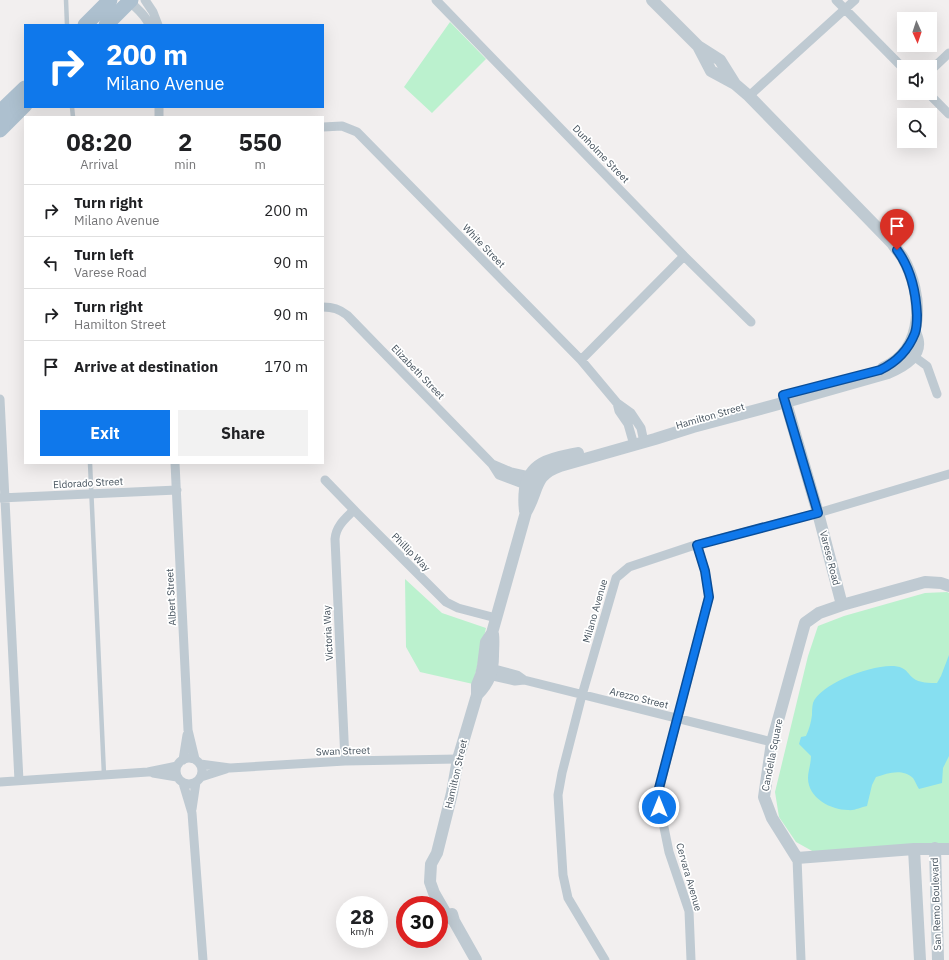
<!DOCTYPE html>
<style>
:root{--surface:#fff;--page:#f2f2f2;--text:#202124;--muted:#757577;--line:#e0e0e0;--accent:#0f78eb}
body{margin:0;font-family:"IBM Plex Sans",sans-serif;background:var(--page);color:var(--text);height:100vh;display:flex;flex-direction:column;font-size:15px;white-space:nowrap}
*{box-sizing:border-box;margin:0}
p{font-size:13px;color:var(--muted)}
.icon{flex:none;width:22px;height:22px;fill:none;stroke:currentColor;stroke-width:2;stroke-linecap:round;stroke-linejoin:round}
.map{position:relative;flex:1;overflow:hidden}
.sheet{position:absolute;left:24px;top:116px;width:300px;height:348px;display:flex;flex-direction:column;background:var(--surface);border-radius:0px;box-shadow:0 4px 16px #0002}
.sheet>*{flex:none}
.top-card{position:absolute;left:24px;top:24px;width:300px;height:84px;border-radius:0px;box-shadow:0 4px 16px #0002;background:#0f78eb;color:#fff;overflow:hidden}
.needle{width:26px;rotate:177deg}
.fabs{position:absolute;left:897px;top:12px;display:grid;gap:8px}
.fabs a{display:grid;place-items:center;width:40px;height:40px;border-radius:0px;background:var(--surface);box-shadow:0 4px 16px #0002;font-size:20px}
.speed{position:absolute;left:336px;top:896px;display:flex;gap:8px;font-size:20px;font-weight:700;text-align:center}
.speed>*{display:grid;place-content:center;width:52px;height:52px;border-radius:50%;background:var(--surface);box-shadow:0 4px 16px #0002;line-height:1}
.speed small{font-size:10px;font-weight:400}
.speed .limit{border:6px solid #d22;background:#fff;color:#111}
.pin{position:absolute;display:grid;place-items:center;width:34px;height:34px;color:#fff;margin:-41px -17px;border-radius:50% 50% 50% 0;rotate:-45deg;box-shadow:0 0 4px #0007}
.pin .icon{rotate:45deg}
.me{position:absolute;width:44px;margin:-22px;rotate:0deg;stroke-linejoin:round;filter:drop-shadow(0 0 3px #0008)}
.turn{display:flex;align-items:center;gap:14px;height:84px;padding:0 16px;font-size:18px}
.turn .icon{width:52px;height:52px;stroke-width:2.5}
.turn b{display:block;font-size:28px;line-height:34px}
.eta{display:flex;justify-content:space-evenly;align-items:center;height:68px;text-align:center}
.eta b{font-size:24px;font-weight:700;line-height:28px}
.cta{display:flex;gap:8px;margin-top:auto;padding:8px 16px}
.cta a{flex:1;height:46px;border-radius:0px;background:var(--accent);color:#fff;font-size:16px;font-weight:700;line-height:46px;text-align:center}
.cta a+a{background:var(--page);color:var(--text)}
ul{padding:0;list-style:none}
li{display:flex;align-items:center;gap:12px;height:52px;padding:0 16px;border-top:1px solid var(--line)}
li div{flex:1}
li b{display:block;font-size:15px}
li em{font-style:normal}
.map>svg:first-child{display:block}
</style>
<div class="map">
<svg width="949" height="960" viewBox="0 0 949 960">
<rect width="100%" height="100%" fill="#f2efef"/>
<path fill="#bbf1ce" d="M450 22 486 59 432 113 404 87Z
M405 579 442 613 486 628 473 684 420 672 406 647Z
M947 592 949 593V845L814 852 796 842 779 817 775 792 808 656 818 626 844 616 925 593Z"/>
<path fill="#86dff1" d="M949 655V756L943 768 942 783 919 789C917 786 915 781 913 778 902 768 888 773 876 777L872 785 867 806C861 807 854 811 848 810 831 810 808 798 808 778 808 771 811 764 811 756L799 744 801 737 806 736C809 729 811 723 812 715 812 712 812 707 813 703 820 683 883 659 902 668 907 670 909 675 913 678 919 683 930 683 937 683L941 676Z"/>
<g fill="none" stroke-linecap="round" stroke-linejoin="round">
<path stroke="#bfcad2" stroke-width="4.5" d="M66 0 67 25
M72 107 73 117
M90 463 104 775"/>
<path stroke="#bfcad2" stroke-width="9" d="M128 0C135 7 146 15 149 25
M145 0 153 12 158 25
M436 0 684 256 751 322
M836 0 904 69
M930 71 949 53
M928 93 949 114
M749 96 855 0
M159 107V117
M323 127 342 126 357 132 581 360 617 403 631 413 641 428 644 442
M323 307C333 307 339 309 347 315L492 464 499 475 531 487
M908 352 927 366 937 394
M581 360 684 256
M0 399 19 781
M617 403 619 411 628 424 634 445
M175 463 188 730 195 759
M492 464 511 472 529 476 533 480
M325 480 354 510 446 602 458 608 496 618
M0 498 177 490
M487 667 517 675 524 680 772 742
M484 674 515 681 524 680
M176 771a13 13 0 1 1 26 0a13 13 0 1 1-26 0Z
M183 760 187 735
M345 761 335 539C336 526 345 519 354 510
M200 764 230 768 345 761 458 759
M153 773 177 777
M201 777 226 769
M0 782 148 772 177 766
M183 783 192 813 203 960
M192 809 196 782
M797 858 801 960
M605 960 568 898 563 875 558 795 562 773 582 695 616 578 629 567 692 546 818 513 949 474
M691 960 689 911 669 852 658 798 662 778 709 597 705 571 697 545"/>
<path stroke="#bfcad2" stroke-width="12" d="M652 0 698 46 720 60 735 84
M698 46 711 71 735 84 749 96 892 243C895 248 900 253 903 258 923 294 926 349 883 368
M784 396 818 513 842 605
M525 511C524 503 524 497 525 489 530 460 555 458 578 453
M949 586 941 583 925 582 842 605 819 613 805 623 772 742 764 797 772 818 797 858 914 849H949
M477 695C489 683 493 672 493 656 493 648 494 641 493 634
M935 848 938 960
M914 849 920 960
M452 914 454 921 476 960
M454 921 446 914 434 893 430 882 431 864 437 853 452 793 458 759 477 695V685L481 675 483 666 486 642 492 633 526 512C539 491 533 475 560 466L655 439 693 427 786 402 888 373C900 368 920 358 918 342 918 339 916 335 915 332"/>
<path stroke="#adc0cf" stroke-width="15" d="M85 25 110 0
M106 25 131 0
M0 112 25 88
M0 130 25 105"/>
</g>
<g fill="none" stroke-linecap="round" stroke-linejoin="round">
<defs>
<path id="route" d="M659 807 658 798V792L709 597 705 571 697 545 818 513 783 395 880 370C897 362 908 351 915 333 917 327 917 320 917 315 916 292 911 269 897 250"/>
</defs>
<use href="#route" stroke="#0a4e99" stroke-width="10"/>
<use href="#route" stroke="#0f78eb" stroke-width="7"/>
</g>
<g text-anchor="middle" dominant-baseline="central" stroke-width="3.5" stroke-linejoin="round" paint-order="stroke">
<g font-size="10" fill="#46535e" stroke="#fff">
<text transform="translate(601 154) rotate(46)">Dunholme Street</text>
<text transform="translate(484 246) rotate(46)">White Street</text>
<text transform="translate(418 372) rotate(46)">Elizabeth Street</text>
<text transform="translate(710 416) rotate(-16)">Hamilton Street</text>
<text transform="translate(88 483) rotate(-3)">Eldorado Street</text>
<text transform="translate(411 552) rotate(45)">Phillip Way</text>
<text transform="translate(830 558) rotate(76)">Varese Road</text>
<text transform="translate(171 597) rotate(-93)">Albert Street</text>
<text transform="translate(595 611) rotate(-74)">Milano Avenue</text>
<text transform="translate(328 633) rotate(-93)">Victoria Way</text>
<text transform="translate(639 698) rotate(14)">Arezzo Street</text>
<text transform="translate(343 751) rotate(-2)">Swan Street</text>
<text transform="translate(772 755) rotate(-79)">Candella Square</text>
<text transform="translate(456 774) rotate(-77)">Hamilton Street</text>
<text transform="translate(689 877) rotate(74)">Cervara Avenue</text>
<text transform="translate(936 904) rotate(-92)">San Remo Boulevard</text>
</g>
</g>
</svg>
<div class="fabs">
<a><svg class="needle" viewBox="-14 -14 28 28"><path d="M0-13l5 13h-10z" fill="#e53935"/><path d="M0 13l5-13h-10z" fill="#757577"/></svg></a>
<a><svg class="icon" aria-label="sound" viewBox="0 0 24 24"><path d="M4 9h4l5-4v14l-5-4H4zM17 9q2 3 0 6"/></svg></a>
<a><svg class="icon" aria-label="search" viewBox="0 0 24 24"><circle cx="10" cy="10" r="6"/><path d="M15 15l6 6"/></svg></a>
</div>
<div class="speed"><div>28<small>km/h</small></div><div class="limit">30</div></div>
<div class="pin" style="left:897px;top:250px;background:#d93025"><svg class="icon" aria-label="arrive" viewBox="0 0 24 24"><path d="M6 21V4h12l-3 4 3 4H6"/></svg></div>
<svg class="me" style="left:659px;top:807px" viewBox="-20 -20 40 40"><circle r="17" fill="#0f78eb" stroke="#fff" stroke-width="3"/><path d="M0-11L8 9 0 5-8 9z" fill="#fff"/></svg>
<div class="top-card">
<div class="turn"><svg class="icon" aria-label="right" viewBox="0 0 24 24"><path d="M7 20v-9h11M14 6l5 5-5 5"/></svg><div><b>200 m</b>Milano Avenue</div></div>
</div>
<section class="sheet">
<div class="eta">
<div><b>08:20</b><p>Arrival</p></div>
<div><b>2</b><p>min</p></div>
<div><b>550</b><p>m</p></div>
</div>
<ul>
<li><svg class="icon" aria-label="right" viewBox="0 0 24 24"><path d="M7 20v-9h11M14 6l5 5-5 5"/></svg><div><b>Turn right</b><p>Milano Avenue</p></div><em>200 m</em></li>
<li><svg class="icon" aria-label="left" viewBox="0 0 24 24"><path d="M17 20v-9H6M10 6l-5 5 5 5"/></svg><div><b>Turn left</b><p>Varese Road</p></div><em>90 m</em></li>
<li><svg class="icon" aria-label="right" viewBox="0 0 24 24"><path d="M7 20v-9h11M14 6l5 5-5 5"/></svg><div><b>Turn right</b><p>Hamilton Street</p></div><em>90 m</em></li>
<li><svg class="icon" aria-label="arrive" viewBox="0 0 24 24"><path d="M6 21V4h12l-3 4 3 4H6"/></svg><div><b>Arrive at destination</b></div><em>170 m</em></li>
</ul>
<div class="cta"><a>Exit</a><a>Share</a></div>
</section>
</div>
